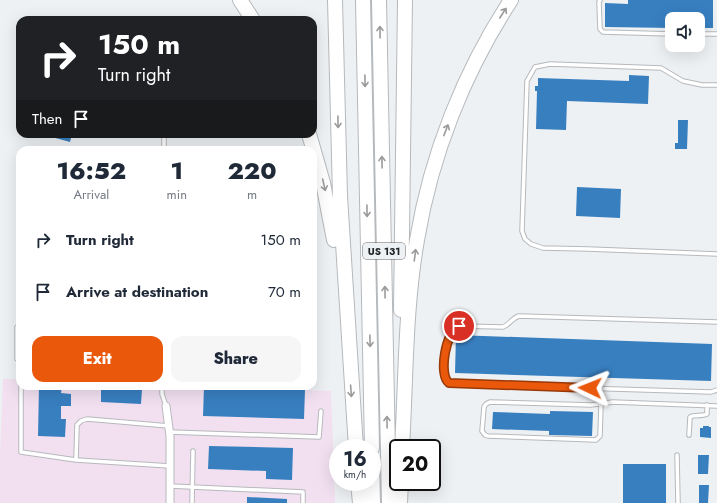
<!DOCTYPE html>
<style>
:root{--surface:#fff;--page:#f6f6f7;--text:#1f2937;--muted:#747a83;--accent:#ea580c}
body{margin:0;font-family:Jost,sans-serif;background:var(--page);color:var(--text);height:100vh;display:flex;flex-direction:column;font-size:15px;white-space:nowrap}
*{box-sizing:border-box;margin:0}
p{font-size:13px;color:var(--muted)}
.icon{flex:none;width:22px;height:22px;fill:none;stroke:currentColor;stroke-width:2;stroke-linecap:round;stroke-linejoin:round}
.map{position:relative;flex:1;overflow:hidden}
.panel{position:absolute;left:16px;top:146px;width:301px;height:244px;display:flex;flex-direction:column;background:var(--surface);border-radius:12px;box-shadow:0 4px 16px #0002}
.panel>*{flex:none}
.banner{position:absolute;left:16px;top:16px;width:301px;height:122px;border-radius:12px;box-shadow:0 4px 16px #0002;background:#202124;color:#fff;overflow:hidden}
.buttons{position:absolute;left:665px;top:12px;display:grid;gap:8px}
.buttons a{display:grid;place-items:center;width:40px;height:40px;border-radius:8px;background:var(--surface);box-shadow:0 4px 16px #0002;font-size:20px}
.speed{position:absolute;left:329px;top:439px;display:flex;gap:8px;font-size:20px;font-weight:700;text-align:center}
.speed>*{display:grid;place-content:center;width:52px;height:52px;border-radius:50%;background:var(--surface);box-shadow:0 4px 16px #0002;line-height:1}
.speed small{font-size:10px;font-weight:400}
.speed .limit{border:2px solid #111;border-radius:6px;background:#fff;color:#111}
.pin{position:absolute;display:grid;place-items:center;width:34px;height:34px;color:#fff;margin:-17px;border:2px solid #fff;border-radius:50%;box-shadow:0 1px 4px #0007}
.me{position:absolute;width:44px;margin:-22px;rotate:272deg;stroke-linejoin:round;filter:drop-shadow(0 0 3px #0008)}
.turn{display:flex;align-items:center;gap:14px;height:84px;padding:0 16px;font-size:18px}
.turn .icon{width:52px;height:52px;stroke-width:2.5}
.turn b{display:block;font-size:28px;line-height:34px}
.then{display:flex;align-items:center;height:38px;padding:0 16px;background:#0003;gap:8px;font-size:15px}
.eta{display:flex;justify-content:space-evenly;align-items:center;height:68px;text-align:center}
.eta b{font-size:24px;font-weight:800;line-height:28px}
.action{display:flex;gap:8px;margin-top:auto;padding:8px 16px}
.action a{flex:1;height:46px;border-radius:12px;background:var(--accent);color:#fff;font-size:16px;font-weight:800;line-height:46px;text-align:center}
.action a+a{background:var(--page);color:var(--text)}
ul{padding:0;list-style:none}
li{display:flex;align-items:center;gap:12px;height:52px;padding:0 16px}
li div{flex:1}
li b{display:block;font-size:15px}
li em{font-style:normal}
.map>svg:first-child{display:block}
</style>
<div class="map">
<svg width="717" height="503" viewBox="0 0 717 503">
<rect width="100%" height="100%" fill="#eef1f4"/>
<path fill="#f2e0f1" d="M3 379H20V386H203L331 391 335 503H0V454Z"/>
<path fill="#387fc0" d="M628 0H713V28H698V19H672V28L605 27V3L628 4Z
M629 75 649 76 648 104 567 101 566 130 536 129 537 91H535V86H538V78L629 81Z
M678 120H688L687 149H675V143H678Z
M49 134H72L70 142 48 136Z
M577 187 621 189 620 218 576 216Z
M456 335 712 344 711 381 455 373Z
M39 386H62L61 393 71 394V406H61V419H66L65 437 38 436Z
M101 387 142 389 141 404 101 402Z
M204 387 305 390 304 419 203 416Z
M550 411 593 412 592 436 549 435V431L492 429 493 412 550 414Z
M703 426H709V427H711V438L700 437V428H703Z
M209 446 293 448 292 480 266 479V471L208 469Z
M698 455H709L708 474H698Z
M623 464H666V503H623Z
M699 485H709L708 503H699Z
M247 497 287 499V503H247Z"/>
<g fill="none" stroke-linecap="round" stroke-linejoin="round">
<defs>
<path id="service" d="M600 0 599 2 600 29 603 32 672 34
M698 34H717
M717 85H702L683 81 661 68 550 64 535 67 527 81 522 231 525 239 531 244 543 248 588 249 717 254
M164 150V134
M717 322 519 316C512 318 509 325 503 327L459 326C446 330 439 372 448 382L455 384 711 392 717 390
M20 325 17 327V359L20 360
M21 386V452L76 460 77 425 81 421 87 419 169 426
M162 386V394L166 406
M601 404 600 436 596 440 488 436 485 435 482 431 484 407 486 404 490 402 591 405 613 402 717 406
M169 432 319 437 321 411
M689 435 690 417C695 414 701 417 707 414V405
M677 455 678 503
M76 460 170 466
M170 486 303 492V503
M192 503 193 451"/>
<path id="minor" d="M166 406 170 436V503"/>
<path id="motorway" d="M240 0 253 20
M335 0 340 196 356 448
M363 0 372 448
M379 0 389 503
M309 134 323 183 334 240
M401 310 405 0
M402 448C406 379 405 308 417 240 431 155 464 72 511 0
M372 465 373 503
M358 482 360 503
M400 503 401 482"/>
</defs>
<use href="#service" stroke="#b6b9bc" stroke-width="5.5"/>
<use href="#minor" stroke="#b6b9bc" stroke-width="9"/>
<use href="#motorway" stroke="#b6b9bc" stroke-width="16"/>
<use href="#service" stroke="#fff" stroke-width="3.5"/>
<use href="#minor" stroke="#fff" stroke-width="7"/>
<use href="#motorway" stroke="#fff" stroke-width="14"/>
</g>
<defs><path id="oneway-shaft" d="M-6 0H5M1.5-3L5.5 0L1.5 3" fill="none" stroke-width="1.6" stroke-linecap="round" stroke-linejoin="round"/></defs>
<g stroke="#9b9b9c">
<use href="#oneway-shaft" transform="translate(503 13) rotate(-57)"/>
<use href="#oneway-shaft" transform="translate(380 32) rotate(-91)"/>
<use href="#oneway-shaft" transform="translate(365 81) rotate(89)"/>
<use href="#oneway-shaft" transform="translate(338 122) rotate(89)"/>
<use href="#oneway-shaft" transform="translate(446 130) rotate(-69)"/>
<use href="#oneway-shaft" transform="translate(382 162) rotate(-91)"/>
<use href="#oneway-shaft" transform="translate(324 185) rotate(77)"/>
<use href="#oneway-shaft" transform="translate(367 211) rotate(89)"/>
<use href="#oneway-shaft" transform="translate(415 255) rotate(-83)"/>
<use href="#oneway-shaft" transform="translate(385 292) rotate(-91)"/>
<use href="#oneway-shaft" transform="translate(370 341) rotate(89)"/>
<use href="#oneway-shaft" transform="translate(351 391) rotate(86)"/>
<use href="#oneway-shaft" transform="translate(387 422) rotate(-91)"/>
</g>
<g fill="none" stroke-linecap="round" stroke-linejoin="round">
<defs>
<path id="route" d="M459 326C446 330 438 375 449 383L590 388"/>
</defs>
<use href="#route" stroke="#983908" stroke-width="10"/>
<use href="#route" stroke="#ea580c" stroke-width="7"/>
</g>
<g text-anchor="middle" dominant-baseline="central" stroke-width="3" stroke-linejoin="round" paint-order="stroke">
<rect fill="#eef1f4" stroke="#5e5f61" stroke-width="1" x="363" y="243" width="42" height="16" rx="3"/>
<g font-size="10" font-weight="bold" fill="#202122">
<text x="384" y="251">US 131</text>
</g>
</g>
</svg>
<div class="buttons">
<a><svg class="icon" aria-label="sound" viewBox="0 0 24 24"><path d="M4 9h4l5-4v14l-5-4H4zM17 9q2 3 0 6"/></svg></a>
</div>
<div class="speed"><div>16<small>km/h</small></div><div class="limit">20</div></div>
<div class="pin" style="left:459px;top:326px;background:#d93025"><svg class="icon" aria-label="arrive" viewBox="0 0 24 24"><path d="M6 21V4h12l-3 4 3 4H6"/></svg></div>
<svg class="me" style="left:590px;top:388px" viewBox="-20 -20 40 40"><path d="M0-17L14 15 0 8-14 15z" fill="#ea580c" stroke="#fff" stroke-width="4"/></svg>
<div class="banner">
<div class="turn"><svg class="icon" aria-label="right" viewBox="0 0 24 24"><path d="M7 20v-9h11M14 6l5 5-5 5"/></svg><div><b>150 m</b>Turn right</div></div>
<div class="then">Then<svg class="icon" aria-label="arrive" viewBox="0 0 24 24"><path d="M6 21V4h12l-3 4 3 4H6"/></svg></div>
</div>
<section class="panel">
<div class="eta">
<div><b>16:52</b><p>Arrival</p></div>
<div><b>1</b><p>min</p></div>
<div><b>220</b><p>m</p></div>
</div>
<ul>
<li><svg class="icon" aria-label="right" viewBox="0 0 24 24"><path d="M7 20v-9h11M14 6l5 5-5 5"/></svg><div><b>Turn right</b></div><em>150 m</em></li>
<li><svg class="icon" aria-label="arrive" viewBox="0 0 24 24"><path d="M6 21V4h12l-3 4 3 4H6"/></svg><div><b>Arrive at destination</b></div><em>70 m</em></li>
</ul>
<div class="action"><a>Exit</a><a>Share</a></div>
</section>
</div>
